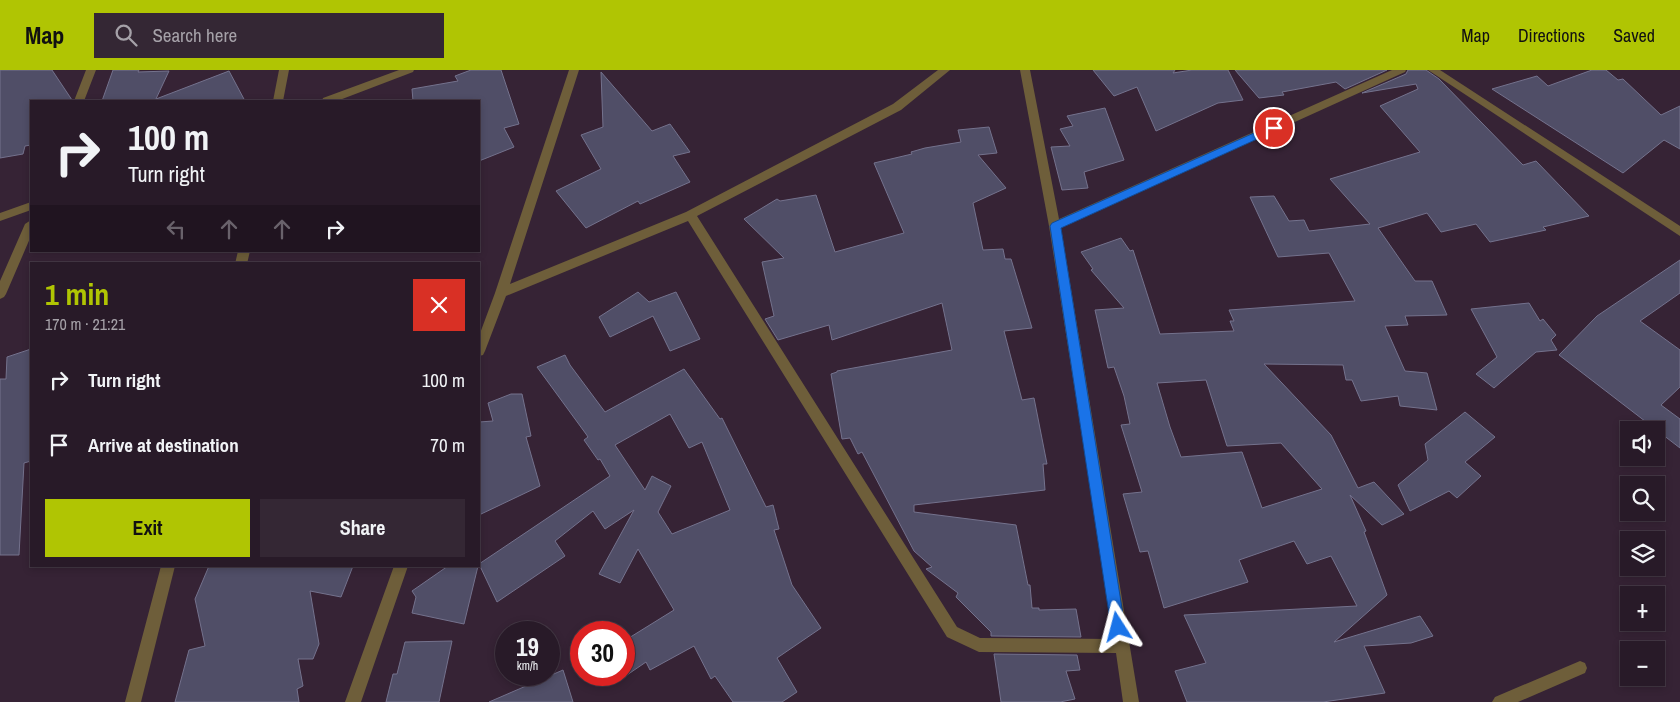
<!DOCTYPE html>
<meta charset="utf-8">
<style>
:root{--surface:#281a28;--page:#342734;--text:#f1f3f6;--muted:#a5a1a8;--line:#443845;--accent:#b0c503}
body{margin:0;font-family:"Archivo Narrow",sans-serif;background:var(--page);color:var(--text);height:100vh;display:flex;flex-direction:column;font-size:19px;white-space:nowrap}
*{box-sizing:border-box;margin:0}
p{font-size:16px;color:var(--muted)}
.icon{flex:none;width:28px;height:28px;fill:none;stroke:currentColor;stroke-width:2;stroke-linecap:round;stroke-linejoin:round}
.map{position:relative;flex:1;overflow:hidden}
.details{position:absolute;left:30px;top:192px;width:450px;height:305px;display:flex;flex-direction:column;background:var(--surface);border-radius:0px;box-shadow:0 2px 8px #0003,0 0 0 1px var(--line)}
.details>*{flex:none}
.guide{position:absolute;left:30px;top:30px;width:450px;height:152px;border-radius:0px;box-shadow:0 2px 8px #0003,0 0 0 1px var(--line);background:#281a28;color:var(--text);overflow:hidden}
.fabs{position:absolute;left:1620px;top:351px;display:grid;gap:10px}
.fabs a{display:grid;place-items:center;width:45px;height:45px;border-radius:0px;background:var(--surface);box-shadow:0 2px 8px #0003,0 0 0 1px var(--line);font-size:25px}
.speed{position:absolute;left:495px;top:551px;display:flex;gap:10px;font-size:25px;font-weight:700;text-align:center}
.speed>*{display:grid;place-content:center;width:65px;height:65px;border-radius:50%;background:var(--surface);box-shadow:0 2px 8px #0003,0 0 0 1px var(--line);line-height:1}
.speed small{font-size:12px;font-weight:400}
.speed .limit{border:8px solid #d22;background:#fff;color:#111}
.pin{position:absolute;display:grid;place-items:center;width:42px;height:42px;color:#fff;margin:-21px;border:2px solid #fff;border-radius:50%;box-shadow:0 1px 5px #0007}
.me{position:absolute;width:55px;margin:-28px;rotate:351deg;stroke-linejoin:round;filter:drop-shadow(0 0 4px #0008)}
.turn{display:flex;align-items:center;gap:18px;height:105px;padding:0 15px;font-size:22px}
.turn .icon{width:65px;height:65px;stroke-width:2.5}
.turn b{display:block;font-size:35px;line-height:42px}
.lanes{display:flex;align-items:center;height:48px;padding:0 15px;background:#0003;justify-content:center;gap:25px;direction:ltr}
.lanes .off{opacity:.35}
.round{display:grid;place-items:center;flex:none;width:52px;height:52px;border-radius:0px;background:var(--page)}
.head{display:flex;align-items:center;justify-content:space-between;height:85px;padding:0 15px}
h1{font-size:30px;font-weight:700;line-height:38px;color:var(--accent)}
.cta{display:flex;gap:10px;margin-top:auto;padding:10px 15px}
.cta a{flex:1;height:58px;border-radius:0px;background:var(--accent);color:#111;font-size:20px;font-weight:700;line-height:58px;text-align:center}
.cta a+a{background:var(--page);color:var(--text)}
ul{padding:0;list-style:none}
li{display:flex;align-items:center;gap:15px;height:65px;padding:0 15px}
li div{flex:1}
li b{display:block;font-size:19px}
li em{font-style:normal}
header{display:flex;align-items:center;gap:30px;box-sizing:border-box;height:70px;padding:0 25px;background:var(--accent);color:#111}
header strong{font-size:24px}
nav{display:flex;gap:28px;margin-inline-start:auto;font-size:18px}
.search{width:350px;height:45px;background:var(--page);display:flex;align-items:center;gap:12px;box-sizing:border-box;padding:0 18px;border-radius:0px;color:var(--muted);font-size:19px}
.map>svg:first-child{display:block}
</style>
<header>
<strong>Map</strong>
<div class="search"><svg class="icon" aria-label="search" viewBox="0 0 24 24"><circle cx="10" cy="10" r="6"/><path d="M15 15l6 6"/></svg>Search here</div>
<nav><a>Map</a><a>Directions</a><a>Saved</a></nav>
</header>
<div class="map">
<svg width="1680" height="632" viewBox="0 0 1680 632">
<rect width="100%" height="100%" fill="#362335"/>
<path fill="#504e67" stroke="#74728d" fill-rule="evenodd" d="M0 0H52L72 30 31 31V75L25 76 23 84 0 88Z
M113 0H139L138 2 169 1 155 31H102Z
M471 0H501L519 54 504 58 514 77 479 91V31H413L412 19 458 11 455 6Z
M1093 0H1175L1173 3 1192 0H1228L1243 30 1218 33 1156 61 1137 17 1114 26Z
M1235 0H1387L1345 19 1336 12 1282 22 1284 25 1259 28Z
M1408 0H1426L1439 9 1523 95 1536 91 1589 146 1543 157 1546 160 1490 172 1476 154 1441 162 1427 143 1378 158 1415 211H1432L1447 245 1405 246 1408 255 1385 256 1405 301 1427 303 1437 340 1400 336 1398 326 1361 331 1352 310H1346L1343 295 1264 294 1331 365 1358 418 1374 412 1404 444 1382 455 1350 425 1366 461 1364 462 1387 525 1334 572 1420 546 1433 566 1411 573 1364 576 1385 623 1323 632H1187L1175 601 1206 593 1184 545 1357 536 1331 486 1307 494 1294 471 1239 490 1248 512 1164 538 1148 481 1140 482 1123 424 1142 422 1121 355 1130 354 1124 326 1114 297 1108 298 1095 240 1124 238 1091 200 1093 199 1081 182 1121 168 1130 181 1133 180 1160 264 1234 261 1230 251H1234L1229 240 1355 231 1329 183 1278 187 1250 127 1274 126 1289 151 1304 150 1309 161 1370 154 1330 109 1420 82 1380 36 1418 19 1416 14 1362 23 1406 4ZM1206 310 1227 376 1281 373 1322 419 1262 438 1242 382 1181 387 1170 357 1157 313Z
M1592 0H1606L1618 10 1623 9 1661 45 1680 36V79L1664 70 1623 103 1492 19 1537 6 1548 16Z
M229 1 245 31H157L156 29Z
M601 2 652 61 670 54 690 82 673 86 690 112 640 134 638 131 586 158 556 121 601 99 581 65 603 57Z
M1105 38 1124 90 1084 102 1088 118 1062 120 1051 77 1070 76 1060 59 1073 56 1067 46Z
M989 57 997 83 978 85 1006 118 973 133 983 180 1003 179 1005 189H1011L1032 258 1004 261 1022 330 1034 328 1047 394H1043L1045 420 914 435V442L1016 455 1028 515H1030L1032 538H1039V540L1076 539 1081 567 991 566V562L956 527 958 523 926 499 932 497 914 481 862 382 858 384 850 368 842 369 831 304 837 302V301L952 280 942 233 832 270 829 255 778 270 765 249 774 246 762 192 784 188 744 149 777 129 780 131 816 125 835 182 904 163 874 93 912 84 911 82 925 78 961 72 958 60Z
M1680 190V223L1640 251 1680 280V317L1661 335 1680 349V378L1559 285 1597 246Z
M638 222 649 232 676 222 700 269 670 281 653 246 610 267 599 247Z
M1529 233 1540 251 1543 249 1556 265 1551 270 1557 280 1536 282 1494 318 1476 304 1497 287 1471 239Z
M31 279V391L24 393 19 485H0V309H6L7 287Z
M565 285 570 295 605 342 684 299 720 349 722 348 766 437 773 435 779 459 774 460 792 515 821 558 777 588 797 622 782 632H733L715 606 711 609 694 576 650 600 646 592 624 607V571L674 540 638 479 620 513 599 504 634 440 605 459 593 441 555 471 565 486 497 532 479 494 610 406 600 389 598 390 584 370 588 367 586 364 537 297ZM670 344 689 378 702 372 730 440 672 464 658 442 671 416 652 406 645 420 615 375Z
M511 324H522L531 366 526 367 540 416 479 445V352L493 351 488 333Z
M1465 342 1495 367 1465 392 1481 406 1457 428 1449 421 1410 441 1398 415 1428 390 1425 374Z
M209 496H353L341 527 310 521 319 574 313 589H298L303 616 297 619 299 632H175L189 580 205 576 195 529Z
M448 496H478L464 554 412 543 416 527 412 521Z
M452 571 439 632H386L393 604H397L405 572Z
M994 584 1077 585 1080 600 1066 601 1075 629 1060 632H1001Z
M563 600 573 632H489Z"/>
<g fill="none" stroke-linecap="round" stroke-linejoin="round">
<path fill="#6e5e3a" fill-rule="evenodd" d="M86 0H96L84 31H74Z
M279 0H289L283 31H273Z
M399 0H414L413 2 337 31H322L323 28Z
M569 0H579L510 214 686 142 893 34 938 0H950L901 40 697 146 957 557 980 568 1114 569 1049 156 1020 0H1030L1059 149 1392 0H1406L1405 2 1061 158 1139 632H1123L1116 583 979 582 947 567 688 151 506 226 485 281 483 285 479 286V266L495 223Z
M1428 0H1440L1680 156V166Z
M31 132V140L0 151V143Z
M31 150V166L6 224 4 227 0 229V211L25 154Z
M238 181H250L247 194H235Z
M161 496H175L141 632H125Z
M394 496H408L361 632H345Z
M1580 591 1585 593 1587 598 1585 603 1518 632H1492L1495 627Z"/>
</g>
<path fill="#1a73e8" stroke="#114b97" d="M1274 54 1277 55V60L1061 158 1125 557 1123 562 1118 564 1113 562 1111 557 1050 156 1052 153Z"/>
</svg>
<div class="fabs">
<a><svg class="icon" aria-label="sound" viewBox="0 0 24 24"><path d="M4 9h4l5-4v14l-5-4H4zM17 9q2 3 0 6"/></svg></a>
<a><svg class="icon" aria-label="search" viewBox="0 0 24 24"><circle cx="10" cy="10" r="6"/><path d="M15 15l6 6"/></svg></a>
<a><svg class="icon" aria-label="layers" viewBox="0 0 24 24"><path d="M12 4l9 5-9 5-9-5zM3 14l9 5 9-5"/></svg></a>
<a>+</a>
<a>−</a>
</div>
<div class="speed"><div>19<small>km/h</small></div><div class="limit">30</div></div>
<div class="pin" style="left:1274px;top:58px;background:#d93025"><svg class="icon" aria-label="arrive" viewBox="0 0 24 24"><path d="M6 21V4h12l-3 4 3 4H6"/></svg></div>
<svg class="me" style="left:1118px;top:557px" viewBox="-20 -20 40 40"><path d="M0-17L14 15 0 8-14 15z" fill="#1a73e8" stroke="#fff" stroke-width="4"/></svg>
<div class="guide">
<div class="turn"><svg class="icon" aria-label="right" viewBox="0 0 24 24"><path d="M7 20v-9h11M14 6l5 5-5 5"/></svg><div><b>100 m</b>Turn right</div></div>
<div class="lanes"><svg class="icon off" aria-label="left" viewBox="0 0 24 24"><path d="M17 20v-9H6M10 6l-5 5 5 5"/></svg><svg class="icon off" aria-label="ahead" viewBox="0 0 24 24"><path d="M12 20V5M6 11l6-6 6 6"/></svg><svg class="icon off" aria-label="ahead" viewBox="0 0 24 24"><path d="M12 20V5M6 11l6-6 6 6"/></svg><svg class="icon" aria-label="right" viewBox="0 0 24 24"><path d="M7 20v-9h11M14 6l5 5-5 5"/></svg></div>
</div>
<section class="details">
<div class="head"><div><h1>1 min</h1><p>170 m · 21:21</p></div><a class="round" style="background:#d93025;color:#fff"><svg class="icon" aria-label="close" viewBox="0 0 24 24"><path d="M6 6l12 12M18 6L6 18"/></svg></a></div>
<ul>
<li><svg class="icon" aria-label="right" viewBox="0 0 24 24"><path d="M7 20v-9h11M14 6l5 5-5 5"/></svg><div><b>Turn right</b></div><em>100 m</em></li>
<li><svg class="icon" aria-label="arrive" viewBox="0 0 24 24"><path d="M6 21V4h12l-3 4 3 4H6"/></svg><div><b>Arrive at destination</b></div><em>70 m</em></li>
</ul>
<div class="cta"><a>Exit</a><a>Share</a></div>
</section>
</div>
